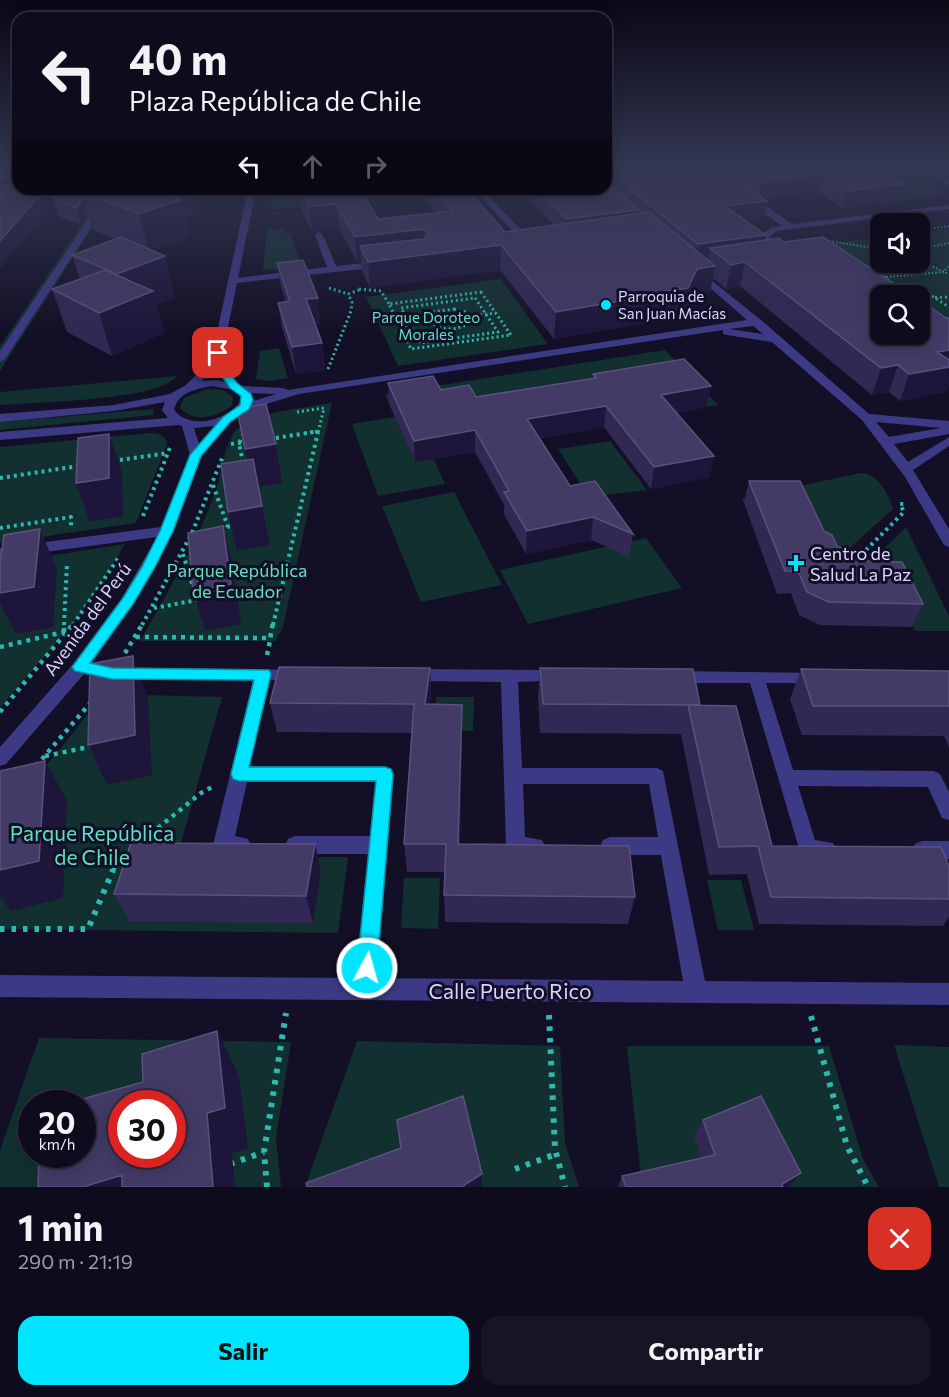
<!DOCTYPE html>
<html lang="es">
<meta charset="utf-8">
<style>
:root{--surface:#0e0b1c;--page:#171425;--text:#f1f3f6;--muted:#9b9ba3;--line:#2e2b3b;--accent:#00e5ff}
body{margin:0;font-family:Commissioner,sans-serif;background:var(--page);color:var(--text);height:100vh;display:flex;flex-direction:column;font-size:22px;white-space:nowrap}
*{box-sizing:border-box;margin:0}
p{font-size:20px;color:var(--muted)}
.icon{flex:none;width:33px;height:33px;fill:none;stroke:currentColor;stroke-width:2;stroke-linecap:round;stroke-linejoin:round}
.map{position:relative;height:1187px;overflow:hidden}
.details{display:flex;flex-direction:column;background:var(--surface);flex:1}
.details>*{flex:none}
.top-card{position:absolute;left:12px;top:12px;width:600px;height:183px;border-radius:18px;box-shadow:0 3px 15px #0003,0 0 0 2px var(--line);background:#0e0b1c;color:var(--text);overflow:hidden}
.tools{position:absolute;left:870px;top:213px;display:grid;gap:12px}
.tools a{display:grid;place-items:center;width:60px;height:60px;border-radius:12px;background:var(--surface);box-shadow:0 3px 15px #0003,0 0 0 2px var(--line);font-size:30px}
.speed{position:absolute;left:18px;top:1090px;display:flex;gap:12px;font-size:30px;font-weight:700;text-align:center}
.speed>*{display:grid;place-content:center;width:78px;height:78px;border-radius:50%;background:var(--surface);box-shadow:0 3px 15px #0003,0 0 0 2px var(--line);line-height:1}
.speed small{font-size:15px;font-weight:400}
.speed .limit{border:9px solid #d22;background:#fff;color:#111}
.pin{position:absolute;display:grid;place-items:center;width:51px;height:51px;color:#fff;margin:-26px;border-radius:12px;box-shadow:0 3px 9px #0006}
.me{position:absolute;width:66px;margin:-33px;rotate:6deg;stroke-linejoin:round;filter:drop-shadow(0 0 4px #0008)}
.turn{display:flex;align-items:center;gap:21px;height:126px;padding:0 18px;font-size:27px}
.turn .icon{width:78px;height:78px;stroke-width:2.5}
.turn b{display:block;font-size:42px;line-height:51px}
.lanes{display:flex;align-items:center;height:57px;padding:0 18px;background:#0003;justify-content:center;gap:30px;direction:ltr}
.lanes .off{opacity:.35}
.round{display:grid;place-items:center;flex:none;width:63px;height:63px;border-radius:18px;background:var(--page)}
.overview{display:flex;align-items:center;justify-content:space-between;height:102px;padding:0 18px}
h1{font-size:36px;font-weight:700;line-height:45px}
.action{display:flex;gap:12px;margin-top:auto;padding:12px 18px}
.action a{flex:1;height:69px;border-radius:18px;background:var(--accent);color:#111;font-size:24px;font-weight:700;line-height:69px;text-align:center}
.action a+a{background:var(--page);color:var(--text)}
.map>svg:first-child{display:block}
</style>
<div class="map">
<svg width="949" height="1187" viewBox="0 0 949 1187">
<rect width="100%" height="100%" fill="#130f26"/>
<path fill="#12302f" fill-rule="evenodd" d="M841 167H892L943 193 899 201Z
M0 186 18 189H117L0 371V346L105 190 0 204Z
M291 194H297L309 207 271 209 272 198Z
M949 228V341L920 332V296H880L791 249 880 237V262H920V232Z
M284 229 286 234 290 233 301 263 284 270 263 269 267 230Z
M501 279 548 344 398 366 366 297Z
M279 348 288 378 269 381 256 379 260 351Z
M665 350 718 405 706 407 681 380 594 399 434 397 389 404 385 394Z
M177 376C158 401 35 402 0 405V392Z
M207 389 223 390 233 397 232 405C219 417 191 424 180 407L184 398Z
M332 403 283 627 275 641H140C166 595 193 549 213 499 221 481 223 445 236 430 254 412 307 407 332 403Z
M153 409V415L0 430V422Z
M395 417 415 462 434 459 445 484 378 496 352 424Z
M151 433 159 434 165 438 167 444 136 523 0 543V447Z
M610 441 647 490 589 497 558 449Z
M861 473C877 473 890 495 893 509L843 554 793 503H744L742 498Z
M454 492 502 585 421 602 382 506Z
M906 527 949 616V631H915L893 585 865 567Z
M646 538 682 588 528 624 500 570Z
M125 544 90 601 70 627 0 708V570L9 562Z
M103 694 222 697 177 857H348L338 933 0 929V820L65 743Z
M436 697H474L473 731 434 730Z
M404 878H440L438 929 401 928Z
M707 880H741L754 930H718Z
M39 1038 291 1042 276 1138 281 1187H0V1150ZM32 1104H82V1155H32ZM122 1104H172V1155H122Z
M357 1041 560 1046 565 1143 579 1187H305Z
M894 1045 949 1047V1187H939Z
M627 1046H829L863 1159 879 1187H642Z"/>
<g fill="none" stroke-linecap="round" stroke-linejoin="round">
<path stroke="#2fb8b0" stroke-width="2" stroke-dasharray="1.5 2" stroke-linecap="butt" d="M920 230 949 226
M829 241 880 249
M920 249 949 243
M856 260 885 277 943 272 949 266
M920 261 949 274
M876 270 892 262
M885 277 894 284H891"/>
<path stroke="#2fb8b0" stroke-width="3" stroke-dasharray="2 3" stroke-linecap="butt" d="M891 284H894L892 283
M329 288 348 294 359 290
M359 289 381 291 389 304
M481 292 511 335 411 349 389 304Z
M932 296 949 307
M475 298 498 332 420 343 401 308Z
M920 298 949 297
M454 309 466 312 471 321C458 332 442 331 428 322L433 312Z
M470 316 496 313
M400 326 428 322
M328 369 351 311 352 302 348 294
M297 412 324 408 318 433
M305 433 319 431"/>
<path stroke="#2fb8b0" stroke-width="4" stroke-dasharray="3 4" stroke-linecap="butt" d="M269 439 314 432
M231 444 247 442
M113 461 168 453
M243 463 239 443 244 434
M0 478 79 466
M213 485 228 527 220 528
M143 516 171 445
M0 528 71 517V526
M183 554 194 590
M856 560 904 512 900 504H905
M154 608 197 600 196 597
M64 625 67 564
M73 625 119 557
M142 625 192 533 223 456
M273 625 318 432"/>
<path stroke="#2fb8b0" stroke-width="4.5" stroke-dasharray="4 5" stroke-linecap="butt" d="M64 632V623
M136 637 270 638 273 623
M0 647 64 632
M125 653 143 623
M267 655 271 636
M0 712 74 623
M45 756 94 746
M36 766 92 701
M137 845 201 793 212 787
M113 871 117 861 131 849"/>
<path stroke="#2fb8b0" stroke-width="6" stroke-dasharray="4.5 7" stroke-linecap="butt" d="M0 929H88L113 870
M549 1015 555 1149 565 1187
M811 1016 847 1146 868 1187
M230 1164 264 1152
M515 1169 556 1154
M267 1187 264 1152 286 1013"/>
<path fill="#3d3a85" fill-rule="evenodd" d="M914 167H923L949 180V185Z
M75 189H97L0 203V199Z
M108 189H116L5 359 0 362V351Z
M248 189H299L255 195 238 278 327 267 315 235 319 232 323 235 336 266 380 261 385 264 380 267 237 283 221 361 202 381 217 380 243 386 283 388 288 390 747 320 693 273 691 271 696 268 761 320 869 414 949 421V434L894 444 908 462 949 437V446L913 470 949 529V547L944 545 905 477 862 420 772 342 727 335 723 334V330L299 394 247 410 232 421 202 456 174 531 133 605 92 663 112 667 301 670 303 674 301 678 270 680 250 766H385L391 769 394 774 377 978 683 981 661 855H610L603 852 600 846 603 840 610 837H658L649 784H523L525 837 542 840 545 846 542 852C532 856 519 856 509 852L506 846 501 682 412 681 406 679 404 675 406 671 412 669 559 670 565 672 567 676 565 680 518 682 522 768H657L663 771 705 981 949 983V1005L0 997V975L355 978 368 854H295L288 851 285 845 288 839 295 836H370L375 782H247L235 836 248 839 251 845 248 851C238 855 226 855 216 851L213 845 253 680 112 679 84 674 6 764 0 766V747L74 663 122 598 157 537 0 558V548L161 527 190 455 182 426 178 425 0 440V432L168 418 162 410 165 402 114 411 0 422V414L114 405 170 394 186 385 211 360ZM753 326 763 334 729 329ZM212 386 235 390 242 400C228 420 191 431 174 410 178 392 196 389 212 386ZM250 393 276 394 253 401ZM876 422 941 428 889 437ZM214 426 199 444 194 428Z
M473 189H481L530 239 536 240V244L524 243Z
M745 196H751L792 224 949 205V209L777 231 769 237 779 248 775 251 762 242 760 236 772 227 782 226 745 200Z
M676 671 823 673 825 677 823 681 817 683H766L793 770 934 771 940 774 949 792V820L942 818 928 787 798 786 815 840 833 843 836 849 833 855C823 859 811 859 801 855L750 683H676L670 681 668 677 670 673Z
M922 841H949V859H922L915 856 912 850 915 844Z"/>
</g>
<path fill="#312854" d="M606 167H875L904 184 899 201 842 208 818 191 763 198 767 201 763 218 745 221 766 235 765 240 784 242 946 318H949V384L946 392 900 401 889 392 872 395 740 286 726 289 713 278 710 292 693 295 683 314 653 319V322L554 339 500 270 370 288 362 271 361 262H357L339 228 312 231 294 192V189H361L378 219 436 213 418 189H467L505 232 554 225 518 189H606Z
M84 189 211 190 196 195 200 212 185 217 189 237 153 251 175 297 156 305 164 333 112 356 67 332 52 289 80 279 72 255 115 239 92 230 88 215 81 225 58 216 53 198Z
M277 263 321 323 315 324 322 343 325 370 296 374 282 328 278 303 286 302 281 287Z
M593 374 711 386 706 407 676 413 714 456 709 477 651 489 604 427 540 438 570 486 633 534 629 557 591 540 526 554 504 514V505L475 452 415 462 389 404 388 383 441 390 476 397 593 379Z
M749 481 824 531 837 546 923 604 912 627 820 625 799 615 791 593 777 594 744 503Z
M430 668 431 697 430 704 462 705V734L460 844 635 897 628 924 445 922 444 895V872H407L404 844 412 733 277 732 270 703Z
M540 668 700 705 772 846 949 866V917L943 926 759 924 747 874 709 875 681 734 540 733 538 698Z
M801 669 949 671V748L944 736 802 735 790 699Z
M321 872 313 923 129 921 114 894Z
M703 1120 789 1187H618L622 1176 701 1158 694 1136Z"/>
<path fill="#1d163a" d="M822 174 818 191 758 199 762 182Z
M18 176V189H47V190L44 191 50 208 0 269V178Z
M904 184 899 201 842 208 847 191Z
M152 189H210L211 190 196 195 200 212 185 217 189 237 149 253 139 214Z
M83 198 88 215 81 225 76 208Z
M767 201 763 218 722 224 725 206Z
M336 204 339 228 312 231 309 207Z
M639 210 637 227 565 237 567 219Z
M424 229 425 254 360 246 361 262H357L355 237Z
M766 235 762 254 710 248 707 261 695 263 698 244Z
M501 245 500 270 370 288 368 262Z
M165 256 175 297 156 305 164 333 112 356 99 313 125 302 117 274Z
M745 262 740 286 726 289 731 265Z
M715 266 710 292 693 295 683 314 653 319V322L554 339 556 312 654 293 697 269Z
M318 298 321 323 309 324 306 299Z
M322 343 325 370 296 374 292 347Z
M949 350V384L946 392 900 401 909 374 937 352Z
M898 365 889 392 872 395 881 368Z
M711 386 706 407 657 416 661 395Z
M606 406 604 427 526 440 527 419Z
M475 430V452L415 462 414 441Z
M109 434 122 472 123 516 90 522 76 483Z
M276 444 282 483 258 487 270 545 237 551 228 512 253 488 245 449Z
M714 456 709 477 651 489 654 467Z
M593 517 591 540 526 554 527 531Z
M223 526 233 566 241 624 205 631 193 591Z
M40 529 57 569 53 627 16 634 0 603V593Z
M133 656 148 696 152 775 107 785 88 745Z
M430 668 431 697 427 733 425 704Z
M462 705V734L459 872 458 844Z
M45 761 67 800 63 898 11 911 0 896V870Z
M315 844 321 872 313 923 306 896Z
M217 1031 239 1076 248 1148 232 1153 235 1187H213L207 1113Z
M801 1173 789 1187H780L782 1184Z
M482 1174V1187H464V1185Z
M122 1175 134 1187H83Z"/>
<path fill="#433a66" stroke="#5a527e" stroke-width="1.5" fill-rule="evenodd" d="M0 167H18V176L0 178Z
M606 167H721L767 201 725 206 766 235 698 244 606 170Z
M739 167H875L904 184 847 191 822 174 762 182Z
M606 182 639 210 567 219 536 189H606Z
M18 184V189H29L28 190H44L0 241V186Z
M84 189H152L181 200 139 214 81 192Z
M84 189 81 192 83 198 76 208 53 198Z
M301 189H361L378 219 453 211 435 189H467L505 232 649 212 715 266 697 269 688 288 654 293 656 295 556 312 501 245 368 262 360 246 424 239 430 234 424 229 355 237 336 204 309 207Z
M121 237 165 256 117 274 72 255Z
M823 237 912 296H880V334H920V300L946 318H949V350L937 352 949 360V367L909 374 898 365 881 368 745 262 731 265 710 248 779 238 784 242Z
M303 260 318 298 306 299 322 343 292 347 278 303 290 301 277 263Z
M105 270 153 291 99 313 52 289Z
M684 359 711 386 661 395 714 456 654 467 606 406 527 419 570 486 595 481 633 534 593 517 527 531 504 492 509 491 475 430 414 441 388 383 433 376 441 390 469 385 476 397 596 378 593 374Z
M266 404 276 444 245 449 237 409Z
M109 434V478L76 483 78 438Z
M253 459 262 506 228 512 221 464Z
M749 481H800L824 531 832 535 837 546 869 561 902 562 923 604 829 602 807 592 798 571H785Z
M223 526 231 584 193 591 188 533Z
M40 529 34 587 0 593V563L4 535Z
M133 656 135 735 88 745 90 664Z
M279 667 430 668 425 704 462 705 458 844 629 846 635 897 444 895 446 844H404L414 704 270 703Z
M540 668 693 669 700 705 543 704Z
M801 669 949 671V706H813Z
M688 705 736 706 772 846 941 847 949 866V899L771 897 758 846 719 847Z
M45 761 39 861 0 870V771Z
M131 843 315 844 306 896 114 894Z
M217 1031 225 1108 207 1113 213 1187H122V1175L83 1187H38L39 1155H82V1104H65L143 1082 142 1054ZM122 1104H172V1155H122Z
M463 1096 482 1174 464 1185V1187H307L306 1183 401 1148 397 1120Z
M761 1096 801 1173 782 1184 783 1187H626L622 1176 715 1155 703 1120Z"/>
<linearGradient id="sky" x2="0" y2="1"><stop stop-color="#0a0815"/><stop offset="0.5" stop-color="#333752"/><stop offset="1" stop-color="#333752" stop-opacity="0"/></linearGradient>
<rect width="949" height="334" fill="url(#sky)"/>
<path fill="#00e5ff" stroke="#0095a6" stroke-width="1.5" d="M214 351H221V361L237 383 251 394 253 400 249 409 230 422 201 456 173 531 155 567 133 604 90 663 112 668 269 670 271 674 249 767H385L391 769 393 774 377 968 374 975 367 978 360 975 357 968 376 781H239L233 779 231 774 254 680 112 679 80 672 75 671 72 667 123 598 142 567 160 531 190 455 223 417 240 405 241 396 230 388 211 361Z"/>
<g fill="#00e5ff" stroke="#130f26" stroke-width="2">
<circle cx="606" cy="305" r="6"/>
<path d="M793 554h6v6h6v6h-6v6h-6v-6h-6v-6h6z"/>
</g>
<g text-anchor="middle" dominant-baseline="central" stroke-width="6" stroke-linejoin="round" paint-order="stroke">
<g font-size="15" fill="#d9d4ff" stroke="#130f26" text-anchor="start">
<text x="618" y="296">Parroquia de<tspan x="618" dy="17">San Juan Macías</tspan></text>
</g>
<g font-size="15" fill="#5fe0c0" stroke="#130f26">
<text x="426" y="317">Parque Doroteo<tspan x="426" dy="17">Morales</tspan></text>
</g>
<g font-size="18" fill="#d9d4ff" stroke="#130f26" text-anchor="start">
<text x="810" y="553">Centro de<tspan x="810" dy="21">Salud La Paz</tspan></text>
</g>
<g font-size="18" fill="#5fe0c0" stroke="#130f26">
<text x="237" y="570">Parque República<tspan x="237" dy="21">de Ecuador</tspan></text>
</g>
<g font-size="18" fill="#d9d4ff" stroke="#130f26">
<text transform="translate(87 619) rotate(-54)">Avenida del Perú</text>
</g>
<g font-size="21" fill="#5fe0c0" stroke="#130f26">
<text x="92" y="832">Parque República<tspan x="92" dy="24">de Chile</tspan></text>
</g>
<g font-size="21" fill="#d9d4ff" stroke="#130f26">
<text x="510" y="990">Calle Puerto Rico</text>
</g>
</g>
</svg>
<div class="tools">
<a><svg class="icon" aria-label="sound" viewBox="0 0 24 24"><path d="M4 9h4l5-4v14l-5-4H4zM17 9q2 3 0 6"/></svg></a>
<a><svg class="icon" aria-label="search" viewBox="0 0 24 24"><circle cx="10" cy="10" r="6"/><path d="M15 15l6 6"/></svg></a>
</div>
<div class="speed"><div>20<small>km/h</small></div><div class="limit">30</div></div>
<div class="pin" style="left:218px;top:353px;background:#d93025"><svg class="icon" aria-label="arrive" viewBox="0 0 24 24"><path d="M6 21V4h12l-3 4 3 4H6"/></svg></div>
<svg class="me" style="left:367px;top:968px" viewBox="-20 -20 40 40"><circle r="17" fill="#00e5ff" stroke="#fff" stroke-width="3"/><path d="M0-11L8 9 0 5-8 9z" fill="#fff"/></svg>
<div class="top-card">
<div class="turn"><svg class="icon" aria-label="left" viewBox="0 0 24 24"><path d="M17 20v-9H6M10 6l-5 5 5 5"/></svg><div><b>40 m</b>Plaza República de Chile</div></div>
<div class="lanes"><svg class="icon" aria-label="left" viewBox="0 0 24 24"><path d="M17 20v-9H6M10 6l-5 5 5 5"/></svg><svg class="icon off" aria-label="ahead" viewBox="0 0 24 24"><path d="M12 20V5M6 11l6-6 6 6"/></svg><svg class="icon off" aria-label="right" viewBox="0 0 24 24"><path d="M7 20v-9h11M14 6l5 5-5 5"/></svg></div>
</div>
</div>
<section class="details">
<div class="overview"><div><h1>1 min</h1><p>290 m · 21:19</p></div><a class="round" style="background:#d93025;color:#fff"><svg class="icon" aria-label="close" viewBox="0 0 24 24"><path d="M6 6l12 12M18 6L6 18"/></svg></a></div>
<div class="action"><a>Salir</a><a>Compartir</a></div>
</section>
